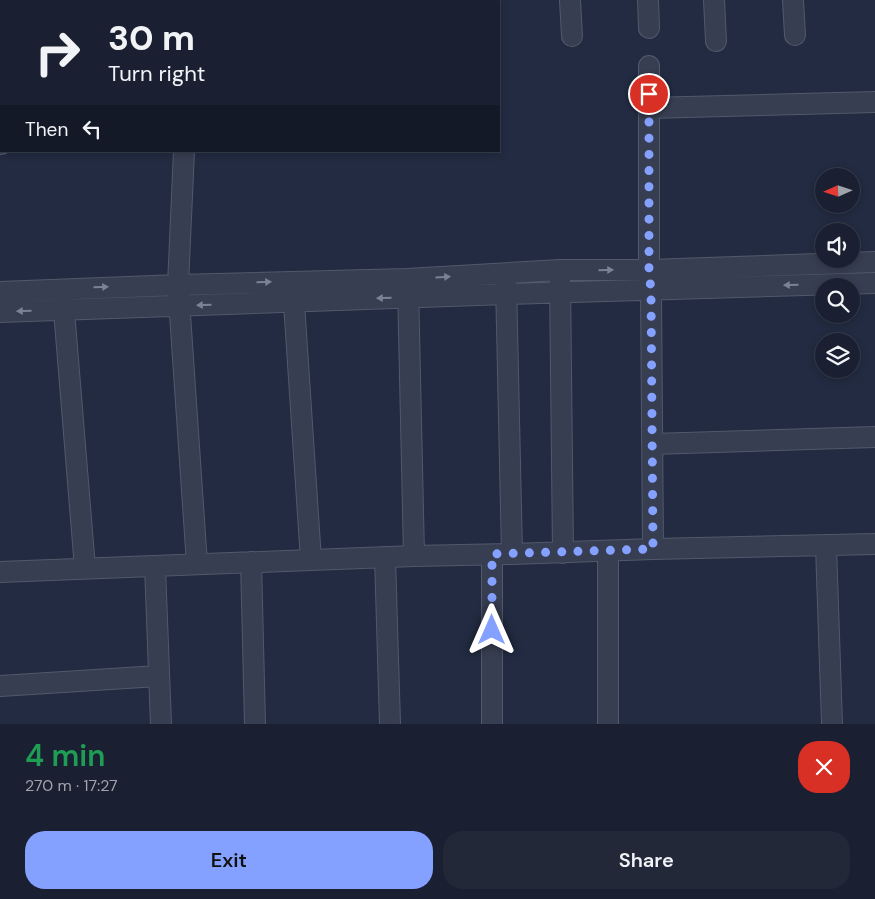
<!DOCTYPE html>
<meta charset="utf-8">
<style>
:root{--surface:#1a2031;--page:#232839;--text:#f1f3f6;--muted:#9fa3ab;--line:#383e4d;--accent:#84a1ff}
body{margin:0;font-family:"DM Sans",sans-serif;background:var(--page);color:var(--text);height:100vh;display:flex;flex-direction:column;font-size:19px;white-space:nowrap}
*{box-sizing:border-box;margin:0}
p{font-size:16px;color:var(--muted)}
.icon{flex:none;width:28px;height:28px;fill:none;stroke:currentColor;stroke-width:2;stroke-linecap:round;stroke-linejoin:round}
.map{position:relative;height:724px;overflow:hidden}
.details{display:flex;flex-direction:column;background:var(--surface);flex:1}
.details>*{flex:none}
.top-card{position:absolute;left:0px;top:0px;width:500px;height:152px;box-shadow:0 2px 8px #0003,0 0 0 1px var(--line);background:#1a2031;color:var(--text);overflow:hidden}
.needle{width:32px;rotate:267deg}
.buttons{position:absolute;left:815px;top:168px;display:grid;gap:10px}
.buttons a{display:grid;place-items:center;width:45px;height:45px;border-radius:50%;background:var(--surface);box-shadow:0 2px 8px #0003,0 0 0 1px var(--line);font-size:25px}
.pin{position:absolute;display:grid;place-items:center;width:42px;height:42px;color:#fff;margin:-21px;border:2px solid #fff;border-radius:50%;box-shadow:0 1px 5px #0007}
.me{position:absolute;width:55px;margin:-28px;rotate:0deg;stroke-linejoin:round;filter:drop-shadow(0 0 4px #0008)}
.turn{display:flex;align-items:center;gap:18px;height:105px;padding:0 25px;font-size:22px}
.turn .icon{width:65px;height:65px;stroke-width:2.5}
.turn b{display:block;font-size:35px;line-height:42px}
.then{display:flex;align-items:center;height:48px;padding:0 25px;background:#0003;gap:10px;font-size:19px}
.round{display:grid;place-items:center;flex:none;width:52px;height:52px;border-radius:20px;background:var(--page)}
.headline{display:flex;align-items:center;justify-content:space-between;height:85px;padding:0 25px}
h1{font-size:30px;font-weight:600;line-height:38px;color:#1e9e55}
.action{display:flex;gap:10px;margin-top:auto;padding:10px 25px}
.action a{flex:1;height:58px;border-radius:20px;background:var(--accent);color:#111;font-size:20px;font-weight:600;line-height:58px;text-align:center}
.action a+a{background:var(--page);color:var(--text)}
.map>svg:first-child{display:block}
</style>
<div class="map">
<svg width="875" height="724" viewBox="0 0 875 724">
<rect width="100%" height="100%" fill="#222b41"/>
<g fill="none" stroke-linecap="round" stroke-linejoin="round">
<defs>
<path id="minor" d="M53 0V1
M234 0V1
M336 0V1
M489 0V1
M570 0 572 36
M648 0 649 28
M714 0 716 41
M793 0 795 35
M649 108 875 102
M0 144H1
M184 151 178 285 197 564
M560 280 563 553
M506 282 512 554
M408 286 414 556
M293 288 311 560
M0 292 178 285 407 279 560 270H649L875 262
M63 298 85 568
M0 312 506 294 875 283
M652 444 875 437
M826 546 832 724
M653 549 875 544
M608 551V724
M385 557 390 724
M251 562 255 724
M155 567 161 724
M0 572 414 556 512 554 653 549 651 291 649 270V66
M0 686 158 676
M492 724V555"/>
</defs>
<use href="#minor" stroke="#52596b" stroke-width="22"/>
<use href="#minor" stroke="#373e51" stroke-width="20"/>
</g>
<defs><path id="oneway-solid" d="M-6-.8H1V-3.2L6.5 0L1 3.2V.8H-6Z" transform="scale(1.25)"/></defs>
<g fill="#7b8294">
<use href="#oneway-solid" transform="translate(606 270) rotate(-1)"/>
<use href="#oneway-solid" transform="translate(443 277) rotate(-3)"/>
<use href="#oneway-solid" transform="translate(264 282) rotate(-2)"/>
<use href="#oneway-solid" transform="translate(791 285) rotate(178)"/>
<use href="#oneway-solid" transform="translate(101 287) rotate(-2)"/>
<use href="#oneway-solid" transform="translate(384 298) rotate(178)"/>
<use href="#oneway-solid" transform="translate(204 305) rotate(178)"/>
<use href="#oneway-solid" transform="translate(24 311) rotate(178)"/>
</g>
<g fill="none" stroke-linecap="round" stroke-linejoin="round">
<path stroke="#84a1ff" stroke-width="9" stroke-dasharray="0 16.2" d="M492 630V554L653 549 651 291 649 270V94"/>
</g>
</svg>
<div class="buttons">
<a><svg class="needle" viewBox="-14 -14 28 28"><path d="M0-13l5 13h-10z" fill="#e53935"/><path d="M0 13l5-13h-10z" fill="#9fa3ab"/></svg></a>
<a><svg class="icon" aria-label="sound" viewBox="0 0 24 24"><path d="M4 9h4l5-4v14l-5-4H4zM17 9q2 3 0 6"/></svg></a>
<a><svg class="icon" aria-label="search" viewBox="0 0 24 24"><circle cx="10" cy="10" r="6"/><path d="M15 15l6 6"/></svg></a>
<a><svg class="icon" aria-label="layers" viewBox="0 0 24 24"><path d="M12 4l9 5-9 5-9-5zM3 14l9 5 9-5"/></svg></a>
</div>
<div class="pin" style="left:649px;top:94px;background:#d93025"><svg class="icon" aria-label="arrive" viewBox="0 0 24 24"><path d="M6 21V4h12l-3 4 3 4H6"/></svg></div>
<svg class="me" style="left:492px;top:630px" viewBox="-20 -20 40 40"><path d="M0-17L14 15 0 8-14 15z" fill="#84a1ff" stroke="#fff" stroke-width="4"/></svg>
<div class="top-card">
<div class="turn"><svg class="icon" aria-label="right" viewBox="0 0 24 24"><path d="M7 20v-9h11M14 6l5 5-5 5"/></svg><div><b>30 m</b>Turn right</div></div>
<div class="then">Then<svg class="icon" aria-label="left" viewBox="0 0 24 24"><path d="M17 20v-9H6M10 6l-5 5 5 5"/></svg></div>
</div>
</div>
<section class="details">
<div class="headline"><div><h1>4 min</h1><p>270 m · 17:27</p></div><a class="round" style="background:#d93025;color:#fff"><svg class="icon" aria-label="close" viewBox="0 0 24 24"><path d="M6 6l12 12M18 6L6 18"/></svg></a></div>
<div class="action"><a>Exit</a><a>Share</a></div>
</section>
